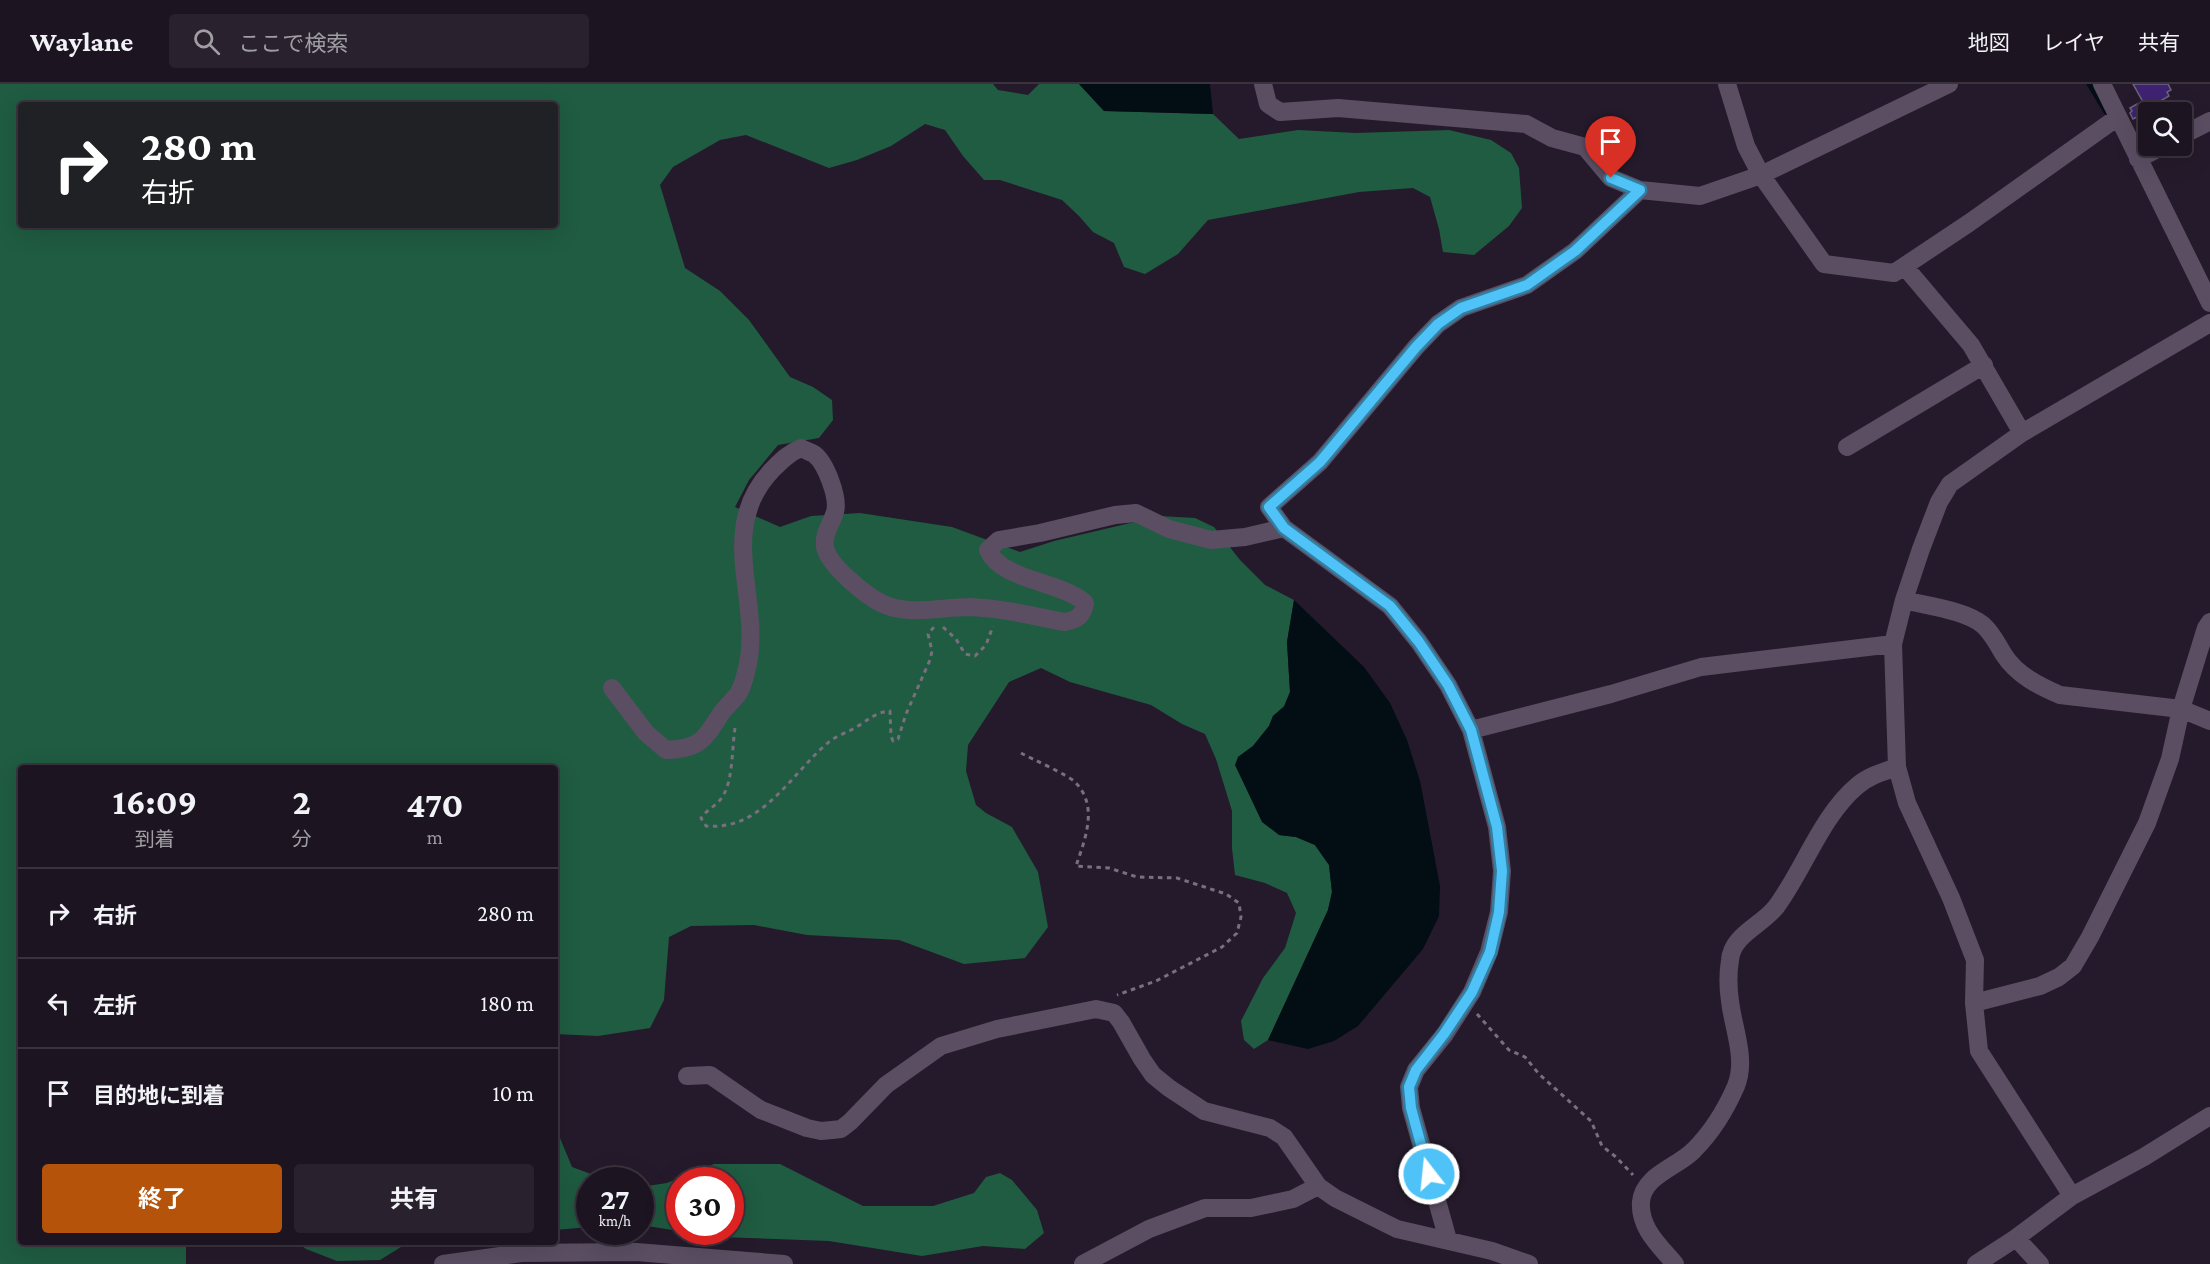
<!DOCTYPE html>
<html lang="ja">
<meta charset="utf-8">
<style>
:root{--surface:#1c1420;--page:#29212d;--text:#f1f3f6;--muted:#a09ea5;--line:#3a333e;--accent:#b45309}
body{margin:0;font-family:"Crimson Pro","Noto Sans JP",serif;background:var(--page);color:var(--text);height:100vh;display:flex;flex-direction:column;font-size:22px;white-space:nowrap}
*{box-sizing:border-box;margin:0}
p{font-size:20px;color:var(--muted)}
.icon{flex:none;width:33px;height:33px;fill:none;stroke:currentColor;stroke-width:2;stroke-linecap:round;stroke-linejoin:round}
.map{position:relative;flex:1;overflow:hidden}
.sheet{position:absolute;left:18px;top:681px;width:540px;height:480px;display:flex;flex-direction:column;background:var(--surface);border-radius:6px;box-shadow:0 6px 24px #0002,0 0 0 2px var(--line)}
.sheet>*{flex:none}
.banner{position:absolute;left:18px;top:18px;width:540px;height:126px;border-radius:6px;box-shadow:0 6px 24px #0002,0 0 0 2px var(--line);background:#202124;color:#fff;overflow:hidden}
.tools{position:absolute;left:2138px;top:18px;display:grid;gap:12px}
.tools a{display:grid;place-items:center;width:54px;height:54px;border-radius:6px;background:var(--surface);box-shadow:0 6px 24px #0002,0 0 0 2px var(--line);font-size:30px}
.speed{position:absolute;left:576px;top:1083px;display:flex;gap:12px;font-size:30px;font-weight:700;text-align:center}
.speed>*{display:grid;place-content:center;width:78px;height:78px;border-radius:50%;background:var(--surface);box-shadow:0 6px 24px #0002,0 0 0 2px var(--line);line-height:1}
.speed small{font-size:15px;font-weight:400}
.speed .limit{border:9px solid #d22;background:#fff;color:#111}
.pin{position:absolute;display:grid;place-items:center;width:51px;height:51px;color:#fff;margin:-62px -26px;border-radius:50% 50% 50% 0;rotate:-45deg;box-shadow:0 0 6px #0007}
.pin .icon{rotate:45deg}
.me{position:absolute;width:66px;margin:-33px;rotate:344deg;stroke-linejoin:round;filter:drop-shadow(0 0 4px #0008)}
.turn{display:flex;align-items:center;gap:21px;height:126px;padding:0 24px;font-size:27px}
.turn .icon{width:78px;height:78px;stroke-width:2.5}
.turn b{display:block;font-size:42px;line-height:51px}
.eta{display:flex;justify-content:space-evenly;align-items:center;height:102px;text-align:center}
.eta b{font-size:36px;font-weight:700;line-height:42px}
.cta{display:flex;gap:12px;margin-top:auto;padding:12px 24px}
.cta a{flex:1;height:69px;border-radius:6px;background:var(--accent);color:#fff;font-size:24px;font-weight:700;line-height:69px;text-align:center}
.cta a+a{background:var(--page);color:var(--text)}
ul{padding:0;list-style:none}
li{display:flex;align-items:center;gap:18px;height:90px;padding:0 24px;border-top:2px solid var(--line)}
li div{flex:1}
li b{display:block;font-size:22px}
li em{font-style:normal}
header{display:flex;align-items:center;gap:36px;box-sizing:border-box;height:84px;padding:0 30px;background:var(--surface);border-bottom:2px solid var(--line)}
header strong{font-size:28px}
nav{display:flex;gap:33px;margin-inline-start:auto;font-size:21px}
.search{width:420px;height:54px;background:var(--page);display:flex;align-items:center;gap:15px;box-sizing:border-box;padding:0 21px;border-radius:6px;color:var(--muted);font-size:22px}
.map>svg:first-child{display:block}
</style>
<header>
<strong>Waylane</strong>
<div class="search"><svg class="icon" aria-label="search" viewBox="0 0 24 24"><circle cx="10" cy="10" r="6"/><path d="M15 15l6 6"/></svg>ここで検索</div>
<nav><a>地図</a><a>レイヤ</a><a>共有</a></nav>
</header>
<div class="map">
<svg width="2210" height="1180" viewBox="0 0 2210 1180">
<rect width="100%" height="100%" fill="#251a2b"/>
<path fill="#1f5c41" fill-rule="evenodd" d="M0 0H993L998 6 1028 11 1039 0H1079L1104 27 1213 30 1239 55 1298 46 1356 49 1449 46 1491 56 1511 69 1519 84 1522 124 1509 142 1474 171 1443 168 1439 145 1430 113 1413 104 1359 108 1208 136 1178 170 1145 190 1124 183 1114 159 1093 148 1079 132 1062 116 1000 96H984L963 72 945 46 925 40 891 62 857 76 829 84 746 51 720 56 673 83 660 101 685 184 720 207 749 236 790 293 813 303 832 316 833 336 819 354 778 361 749 396 735 423 780 443 811 432 860 429 952 443 1020 468 1054 457 1160 432 1195 434 1214 443 1240 476 1265 501 1294 516 1287 558 1290 608 1284 622 1273 632 1269 642 1253 662 1238 673 1279 751 1296 753 1315 761 1329 781 1332 808 1328 826 1268 956 1254 965 1244 956 1241 937 1263 894 1285 864 1296 829 1287 809 1265 799 1235 791 1232 764V727L1216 675 1205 650 1182 640 1151 621 1070 598 1041 584 1009 598 968 661 966 687 976 721 986 729 1012 743 1038 788 1048 843 1025 874 964 880 899 856 807 851 754 841 691 842 669 853 664 916 650 944 598 952 555 950V684H21V1158H186V1180H0ZM21 21H555V141H21Z
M555 1042 572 1083 607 1096H590L589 1143 555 1146Z
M714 1080H780L863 1122H933L974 1109 986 1093 1000 1089 1012 1096 1037 1126 1044 1149 1025 1165 983 1162 922 1172 829 1157 720 1153 685 1148H730V1096H680L679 1147 641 1141V1103L667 1099Z
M296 1158H409L380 1176 337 1177 306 1165Z"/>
<path fill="#020d14" d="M1079 0H1210L1213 30 1104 27Z
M1294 516 1364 583 1390 619 1407 656 1420 697 1440 802 1439 832 1423 865 1358 942 1334 957 1308 965 1268 956 1328 826 1332 808 1329 781 1315 761 1296 753 1279 751 1262 738 1235 681 1238 673 1253 662 1269 642 1273 632 1284 623 1290 608 1287 558Z"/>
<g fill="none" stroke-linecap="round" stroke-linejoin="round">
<path stroke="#020d14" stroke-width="5" d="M2089 0 2106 28"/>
</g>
<path fill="#3f2271" stroke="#6b657c" stroke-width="1.5" d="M2133 0H2168L2171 6 2167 8 2169 12 2147 25Z
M2137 20 2143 30 2133 35 2130 29 2132 27 2130 24Z"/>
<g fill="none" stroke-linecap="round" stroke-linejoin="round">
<path stroke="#796f7e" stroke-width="3" stroke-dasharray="4.5 4.5" stroke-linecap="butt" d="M943 543 956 555 965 570 975 572 986 561 993 542
M735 644C732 663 733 694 724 710 719 721 708 724 701 734L706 742C763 747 791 689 830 657 838 651 849 648 858 642 869 635 877 628 890 627L891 652 893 657 898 655 906 630 930 576 932 567 928 550 934 543
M1021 669C1032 675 1068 691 1075 698 1099 722 1085 755 1076 782L1109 784 1137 793 1177 794 1226 810 1239 819 1241 833 1237 849 1222 863 1156 897 1117 911
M1477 930 1509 966 1525 973 1539 990 1591 1037 1602 1062 1616 1073 1633 1091"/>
<path stroke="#5b4e63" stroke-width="18" d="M1263 0 1268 20 1280 28 1338 24 1526 40 1552 54 1585 63 1611 94 1640 106 1700 112 1761 91 1949 0
M1727 0 1746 62 1761 91 1824 180 1894 189 1969 139 2118 33
M2102 0 2210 219
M2181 52 2210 37
M2138 75 2163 62
M1905 183 1971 261 2022 349
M1847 363 1984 281
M1904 516C1927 522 1965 526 1983 541 1993 550 1997 560 2004 571 2017 591 2039 602 2060 611L2181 625 2210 637
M612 604 646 649 666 666C698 665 704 657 720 631 725 623 732 618 738 610 743 603 746 589 748 580 761 513 716 445 772 386 782 376 789 369 801 364 805 366 810 368 814 370 826 379 839 414 835 428 831 441 823 450 825 463 828 481 866 512 883 520 909 532 941 523 969 523 1001 524 1033 532 1064 538 1077 536 1083 532 1085 519 1062 497 1001 497 988 466L999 456 1040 449 1115 431 1136 429 1169 445 1211 456 1245 453 1284 444
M1471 646 1611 610 1701 583 1893 560
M1974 919 2040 902 2059 893 2073 882 2090 853 2147 739 2170 675 2181 625 2206 544 2210 538
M687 992 710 991 761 1026 807 1044 821 1047 832 1046 841 1045 850 1038 886 1001 941 962 997 945 1096 925 1114 929 1121 938 1142 975 1153 991 1169 1004 1204 1027 1270 1044 1284 1053 1318 1102 1335 1114 1397 1145 1492 1167 1529 1180
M2072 1112 2144 1073 2210 1032
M2016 1154 2040 1180
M1448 1156 1411 1024 1409 1003 1416 986 1445 950 1472 908 1489 868 1499 828 1502 787 1497 743 1471 646 1448 601 1419 558 1390 522 1284 444 1269 423 1320 378 1416 263 1438 240 1461 224 1527 201 1575 167 1640 106
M443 1180 521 1169 636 1168 784 1180
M1083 1180 1149 1145 1205 1124H1251L1293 1115 1318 1102
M1675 1180C1660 1162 1639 1144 1641 1118 1643 1091 1678 1083 1694 1066 1712 1048 1726 1025 1736 1002 1747 975 1733 944 1730 917 1728 904 1728 889 1730 876 1732 851 1761 842 1776 823 1803 787 1822 731 1857 702 1868 692 1883 688 1897 683
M1976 1180 2016 1154 2072 1112 1979 967 1974 919 1975 876 1951 814 1907 719 1897 683 1893 560 1904 516 1921 465 1939 418 1950 400 2022 349 2210 239"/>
</g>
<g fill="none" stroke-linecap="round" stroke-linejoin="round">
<defs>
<path id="route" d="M1429 1090 1411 1024 1409 1003 1416 986 1444 950 1472 908 1490 868 1499 828 1502 787 1497 743 1471 646 1448 601 1419 558 1390 522 1284 444 1269 423 1320 378 1416 263 1438 240 1461 224 1527 201 1575 167 1640 106 1611 94"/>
</defs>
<use href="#route" stroke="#337fa1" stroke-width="15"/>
<use href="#route" stroke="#4fc3f7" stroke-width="10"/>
</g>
</svg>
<div class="tools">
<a><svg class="icon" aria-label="search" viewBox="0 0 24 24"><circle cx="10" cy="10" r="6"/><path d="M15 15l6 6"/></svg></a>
</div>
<div class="speed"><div>27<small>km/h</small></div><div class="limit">30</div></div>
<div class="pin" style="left:1611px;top:94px;background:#d93025"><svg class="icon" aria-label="arrive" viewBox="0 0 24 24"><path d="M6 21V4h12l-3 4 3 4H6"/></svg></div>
<svg class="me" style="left:1429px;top:1090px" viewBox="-20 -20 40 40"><circle r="17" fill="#4fc3f7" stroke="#fff" stroke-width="3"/><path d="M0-11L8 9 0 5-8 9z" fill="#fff"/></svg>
<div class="banner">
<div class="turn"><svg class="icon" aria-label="right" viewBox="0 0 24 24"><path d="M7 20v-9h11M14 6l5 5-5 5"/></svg><div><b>280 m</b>右折</div></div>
</div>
<section class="sheet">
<div class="eta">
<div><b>16:09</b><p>到着</p></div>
<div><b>2</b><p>分</p></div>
<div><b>470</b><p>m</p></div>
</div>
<ul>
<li><svg class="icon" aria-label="right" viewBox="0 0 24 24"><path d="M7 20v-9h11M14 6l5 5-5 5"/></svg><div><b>右折</b></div><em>280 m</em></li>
<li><svg class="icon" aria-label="left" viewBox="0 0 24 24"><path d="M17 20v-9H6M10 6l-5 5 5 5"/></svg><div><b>左折</b></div><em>180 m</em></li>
<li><svg class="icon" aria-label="arrive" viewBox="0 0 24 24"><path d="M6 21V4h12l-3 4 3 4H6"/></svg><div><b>目的地に到着</b></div><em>10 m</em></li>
</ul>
<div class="cta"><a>終了</a><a>共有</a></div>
</section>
</div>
